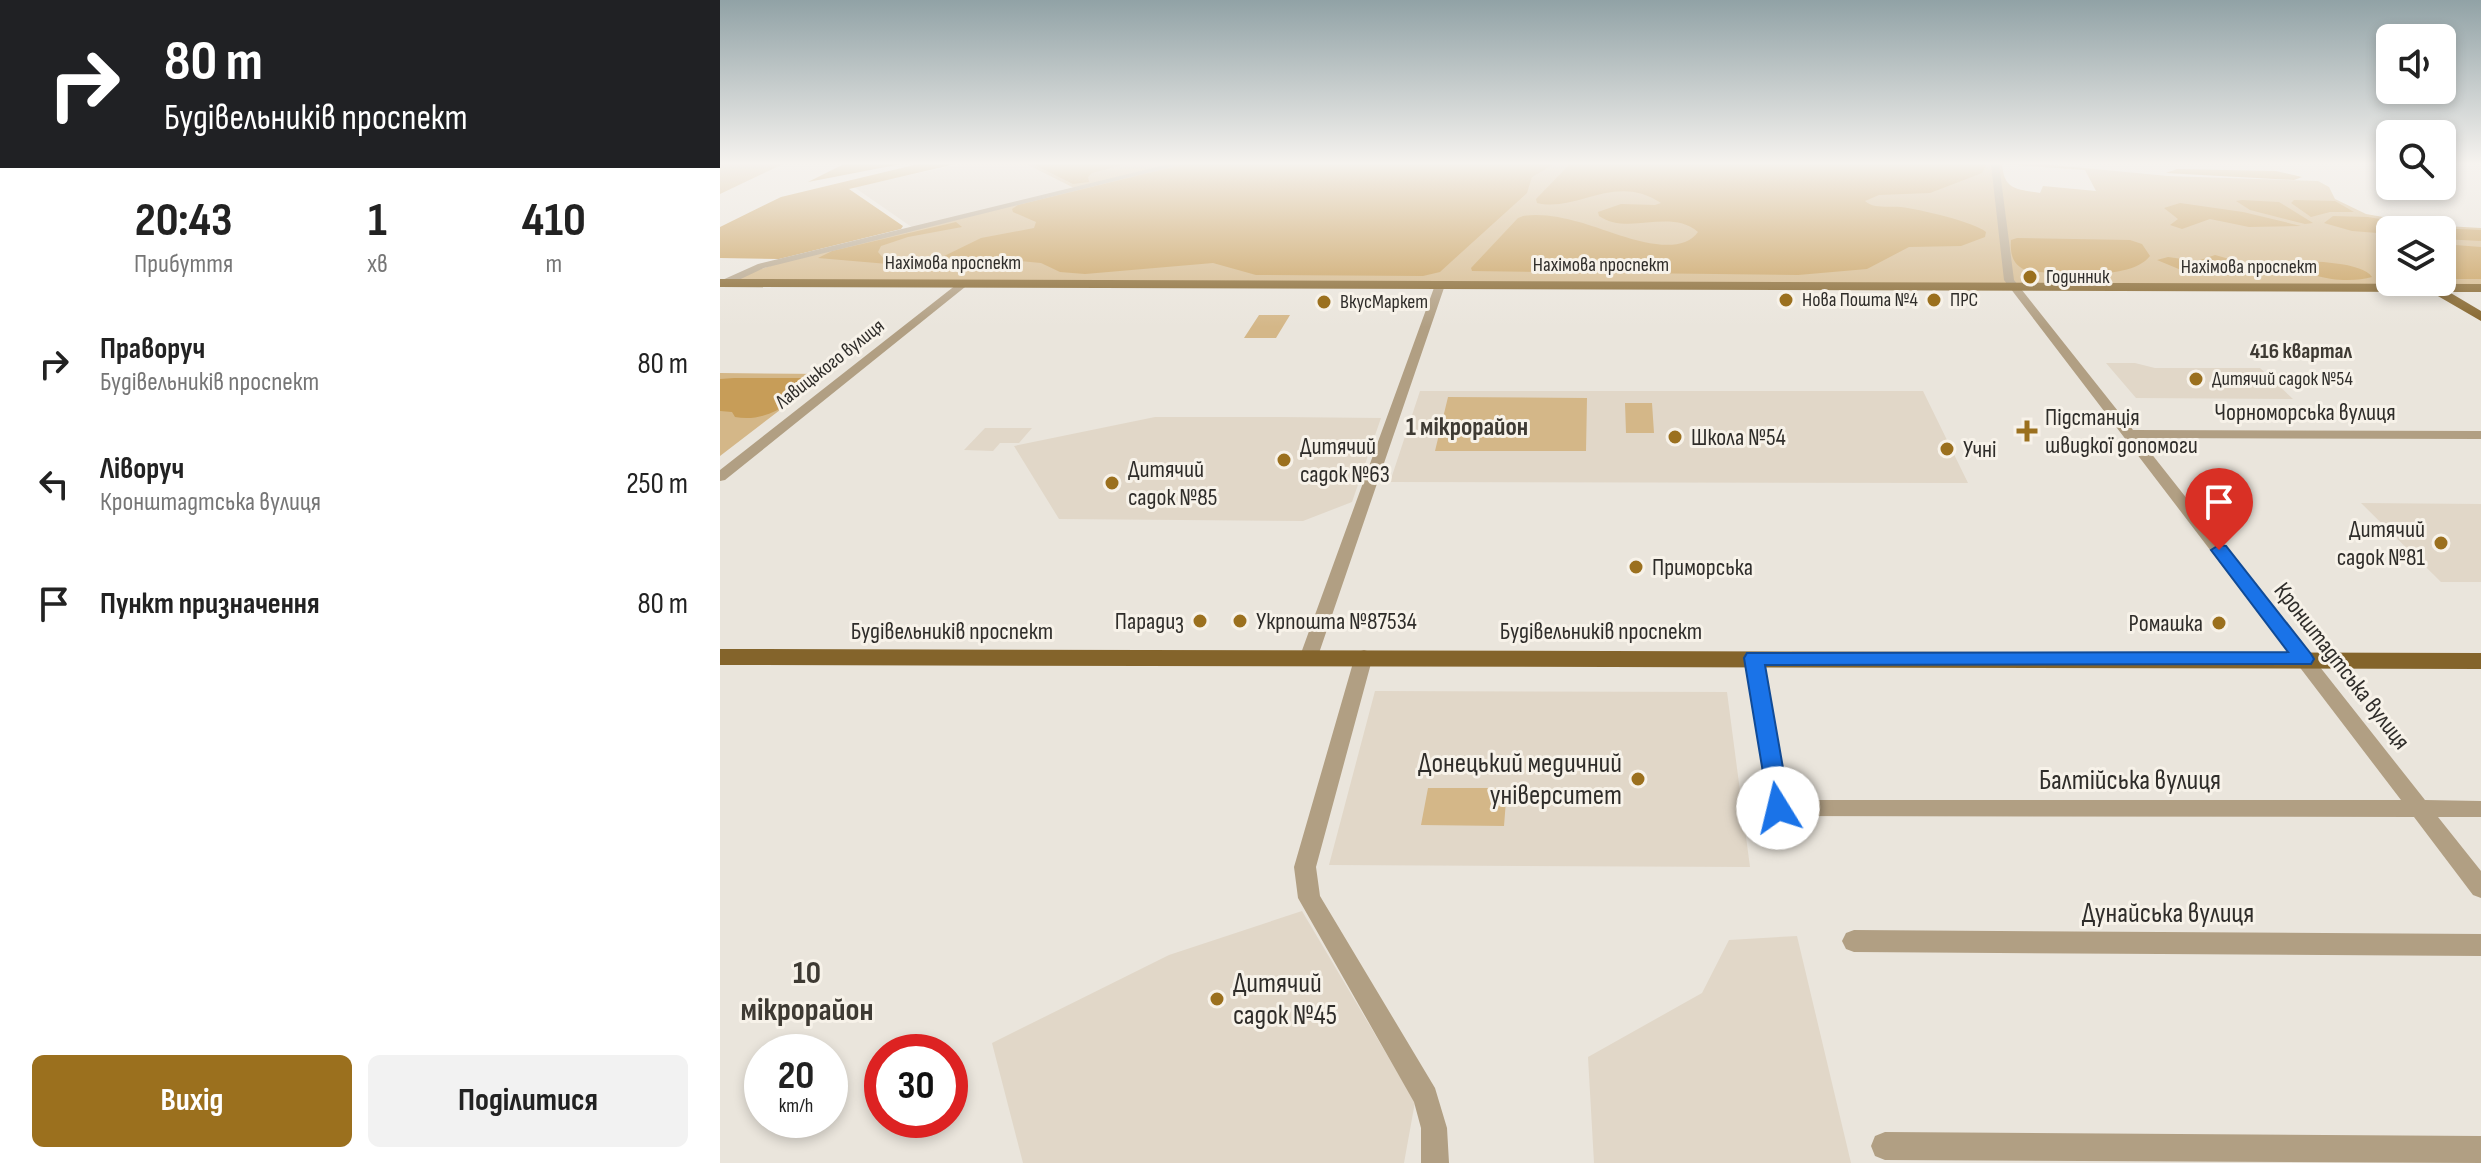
<!DOCTYPE html>
<html lang="uk">
<meta charset="utf-8">
<style>
:root{--surface:#fff;--page:#f2f2f2;--text:#222;--muted:#767676;--accent:#9b701e}
body{margin:0;font-family:"Sofia Sans Condensed",sans-serif;background:var(--page);color:var(--text);height:100vh;display:flex;flex-direction:column;font-size:30px;white-space:nowrap}
*{box-sizing:border-box;margin:0}
p{font-size:26px;color:var(--muted)}
.icon{flex:none;width:44px;height:44px;fill:none;stroke:currentColor;stroke-width:2;stroke-linecap:round;stroke-linejoin:round}
.map{position:relative;flex:1;overflow:hidden}
.panel{display:flex;flex-direction:column;background:var(--surface);width:720px}
.panel>*{flex:none}
.banner{background:#202124;color:#fff;overflow:hidden}
.buttons{position:absolute;left:1656px;top:24px;display:grid;gap:16px}
.buttons a{display:grid;place-items:center;width:80px;height:80px;border-radius:12px;background:var(--surface);box-shadow:0 4px 12px #0003;font-size:40px}
.speed{position:absolute;left:24px;top:1034px;display:flex;gap:16px;font-size:40px;font-weight:700;text-align:center}
.speed>*{display:grid;place-content:center;width:104px;height:104px;border-radius:50%;background:var(--surface);box-shadow:0 4px 12px #0003;line-height:1}
.speed small{font-size:20px;font-weight:400}
.speed .limit{border:12px solid #d22;background:#fff;color:#111}
.pin{position:absolute;display:grid;place-items:center;width:68px;height:68px;color:#fff;margin:-82px -34px;border-radius:50% 50% 50% 0;rotate:-45deg;box-shadow:0 0 8px #0007}
.pin .icon{rotate:45deg}
.me{position:absolute;width:88px;margin:-44px;rotate:351deg;stroke-linejoin:round;filter:drop-shadow(0 0 6px #0008)}
.turn{display:flex;align-items:center;gap:28px;height:168px;padding:0 32px;font-size:36px}
.turn .icon{width:104px;height:104px;stroke-width:2.5}
.turn b{display:block;font-size:56px;line-height:68px}
.eta{display:flex;justify-content:space-evenly;align-items:center;height:136px;text-align:center}
.eta b{font-size:48px;font-weight:700;line-height:56px}
.cta{display:flex;gap:16px;margin-top:auto;padding:16px 32px}
.cta a{flex:1;height:92px;border-radius:12px;background:var(--accent);color:#fff;font-size:32px;font-weight:700;line-height:92px;text-align:center}
.cta a+a{background:var(--page);color:var(--text)}
ul{padding:0;list-style:none}
li{display:flex;align-items:center;gap:24px;height:120px;padding:0 32px}
li div{flex:1}
li b{display:block;font-size:30px}
li em{font-style:normal}
main{display:flex;flex:1;min-height:0}
.map>svg:first-child{display:block}
</style>
<main>
<section class="panel">
<div class="banner">
<div class="turn"><svg class="icon" aria-label="right" viewBox="0 0 24 24"><path d="M7 20v-9h11M14 6l5 5-5 5"/></svg><div><b>80 m</b>Будівельників проспект</div></div>
</div>
<div class="eta">
<div><b>20:43</b><p>Прибуття</p></div>
<div><b>1</b><p>хв</p></div>
<div><b>410</b><p>m</p></div>
</div>
<ul>
<li><svg class="icon" aria-label="right" viewBox="0 0 24 24"><path d="M7 20v-9h11M14 6l5 5-5 5"/></svg><div><b>Праворуч</b><p>Будівельників проспект</p></div><em>80 m</em></li>
<li><svg class="icon" aria-label="left" viewBox="0 0 24 24"><path d="M17 20v-9H6M10 6l-5 5 5 5"/></svg><div><b>Ліворуч</b><p>Кронштадтська вулиця</p></div><em>250 m</em></li>
<li><svg class="icon" aria-label="arrive" viewBox="0 0 24 24"><path d="M6 21V4h12l-3 4 3 4H6"/></svg><div><b>Пункт призначення</b></div><em>80 m</em></li>
</ul>
<div class="cta"><a>Вихід</a><a>Поділитися</a></div>
</section>
<div class="map">
<svg width="1761" height="1163" viewBox="0 0 1761 1163">
<rect width="100%" height="100%" fill="#eae5dc"/>
<path fill="#e1d7c8" d="M242 164H306L354 188 193 228 134 187Z
M1386 363H1415L1435 368H1540L1573 399 1416 398Z
M700 391H1203L1248 483 670 482Z
M435 417H560L661 418 632 502 583 521 339 519 294 446Z
M265 428H312L299 443H280L273 451 244 450Z
M1641 503 1761 504V582H1721Z
M655 691 1007 692 1030 867 609 865Z
M582 911 695 1102 684 1163H303L272 1043 449 955Z
M1077 936 1131 1163H874L868 1057 982 993 1009 940Z"/>
<path fill="#d4b788" fill-rule="evenodd" d="M0 164H63L0 194Z
M306 164H452L354 188Z
M460 164H1322L1448 176 1598 181 1609 187 1615 199 1646 214 1708 225 1761 228V288L6 281 56 264ZM1282 164 1365 170 1376 191 1323 186 1320 193C1296 189 1284 190 1282 164ZM1670 230H1722V282H1670Z
M539 315H570L556 338H524Z
M0 373 107 374 0 456Z
M728 397 867 398 866 451H715Z
M905 403H932L934 433H906Z
M708 788H787L784 826 701 825Z"/>
<path fill="#c79d58" d="M124 164H181L88 182Z
M198 164H235L129 189 183 226 181 229 59 259 0 258V227L61 197Z
M313 164H405L372 173 368 177 369 182 353 184Z
M465 164H834L812 177 807 193 732 261 720 272 703 276 536 275 493 263 365 274 340 272 321 263 300 261 257 264H220L214 261 261 238 314 228 316 222 293 212 292 209 298 205Z
M850 164H1267L1262 173 1210 193 1159 195 1145 201C1154 209 1168 206 1181 207 1198 209 1255 222 1266 232L1265 237 1241 246 1189 247 1147 269 1078 275 752 271 751 268 798 218 803 216C821 213 841 217 859 222 887 229 956 263 978 232 950 208 908 236 879 216L878 212 901 204 935 205 941 203C895 172 856 213 817 203L816 199Z
M1457 169 1556 171 1582 177 1574 180 1446 173Z
M1522 200 1559 202 1593 223 1585 224 1530 210 1516 201Z
M1574 200 1615 201 1634 212H1610L1591 217 1571 203Z
M1460 203 1523 212 1581 226 1529 227 1490 219 1462 229 1450 225 1458 219 1444 208Z
M1613 216 1648 217 1714 228 1761 230V241L1722 239V230H1670V234L1632 231 1604 223Z
M236 222 242 227 188 237 161 246 158 252 164 259 172 261 168 264 98 258 112 251Z
M1297 238 1410 240 1422 244 1430 256C1411 281 1339 274 1309 271 1293 267 1290 255 1291 240Z
M1722 244 1761 247V279H1722V266L1734 264 1722 257Z
M1495 255 1513 260 1511 265 1520 271 1466 272 1437 260 1448 257 1477 261Z
M1574 261C1591 261 1643 262 1652 277 1631 283 1588 281 1574 261Z
M14 378H83L91 382C73 404 45 423 15 417L12 412 0 411V379Z"/>
<g fill="none" stroke-linecap="round" stroke-linejoin="round">
<path fill="#b19f83" fill-rule="evenodd" d="M449 164H463L44 268 8 285H0V281L38 264Z
M1271 164H1279L1294 280 1413 430 1761 431V439L1419 438 1705 800 1761 801V817H1718L1761 871V898L1753 895 1694 817 1058 816 1051 814 1025 658 1028 654H1040L1043 658 1067 800H1681L1284 280Z
M241 281 250 283 5 480 0 481V470Z
M720 282 725 285 598 656 595 660H583L580 656 715 285Z
M644 650 650 652 653 656 596 867 600 896 715 1088 727 1128 729 1163H701V1128L694 1102 578 898 574 867 635 656 638 652Z
M1134 930 1761 934V956L1134 952 1126 949 1122 941 1126 933Z
M1165 1132 1761 1136V1163L1165 1160 1155 1156 1151 1146 1155 1136Z"/>
<path fill="#84642b" fill-rule="evenodd" d="M0 279 1761 284V292H1729L1761 311V321L1711 292 0 287Z
M0 649 1761 653V669L0 665Z"/>
</g>
<linearGradient id="sky" x2="0" y2="1"><stop stop-color="#91a2a6"/><stop offset="0.5" stop-color="#f6f3ef"/><stop offset="1" stop-color="#f6f3ef" stop-opacity="0"/></linearGradient>
<rect width="1761" height="327" fill="url(#sky)"/>
<path fill="#1a73e8" stroke="#114b97" stroke-width="2" d="M1499 545 1506 546 1591 654 1594 659 1591 664 1045 665 1070 808 1066 815 1058 818 1050 815 1024 658 1027 653 1568 652 1491 550Z"/>
<g fill="#9b701e" stroke="#f7f2e9" stroke-width="3">
<circle cx="1310" cy="277" r="8"/>
<circle cx="1066" cy="300" r="8"/>
<circle cx="1214" cy="300" r="8"/>
<circle cx="604" cy="302" r="8"/>
<circle cx="1476" cy="379" r="8"/>
<path d="M1303 419h8v8h8v8h-8v8h-8v-8h-8v-8h8z"/>
<circle cx="955" cy="437" r="8"/>
<circle cx="1227" cy="449" r="8"/>
<circle cx="564" cy="460" r="8"/>
<circle cx="392" cy="483" r="8"/>
<circle cx="1721" cy="543" r="8"/>
<circle cx="916" cy="567" r="8"/>
<circle cx="480" cy="621" r="8"/>
<circle cx="520" cy="621" r="8"/>
<circle cx="1499" cy="623" r="8"/>
<circle cx="918" cy="779" r="8"/>
<circle cx="497" cy="999" r="8"/>
</g>
<g text-anchor="middle" dominant-baseline="central" stroke-width="6" stroke-linejoin="round" paint-order="stroke">
<g font-size="20" fill="#2f2d2a" stroke="#f7f2e9">
<text x="233" y="263">Нахімова проспект</text>
<text x="881" y="265">Нахімова проспект</text>
<text x="1529" y="267">Нахімова проспект</text>
<text transform="translate(110 364) rotate(-38)">Лавицького вулиця</text>
</g>
<g font-size="20" fill="#2f2d2a" stroke="#f7f2e9" text-anchor="start">
<text x="1326" y="277">Годинник</text>
<text x="1082" y="300">Нова Пошта №4</text>
<text x="1230" y="300">ПРС</text>
<text x="620" y="302">ВкусМаркет</text>
<text x="1492" y="379">Дитячий садок №54</text>
</g>
<g font-size="22" font-weight="bold" fill="#3e3a33" stroke="#f7f2e9">
<text x="1581" y="351">416 квартал</text>
</g>
<g font-size="24" fill="#2f2d2a" stroke="#f7f2e9">
<text x="1585" y="412">Чорноморська вулиця</text>
<text x="232" y="631">Будівельників проспект</text>
<text x="881" y="631">Будівельників проспект</text>
<text transform="translate(1622 666) rotate(52)">Кронштадтська вулиця</text>
</g>
<g font-size="24" fill="#2f2d2a" stroke="#f7f2e9" text-anchor="start">
<text x="1325" y="417">Підстанція<tspan x="1325" dy="28">швидкої допомоги</tspan></text>
<text x="971" y="437">Школа №54</text>
<text x="580" y="446">Дитячий<tspan x="580" dy="28">садок №63</tspan></text>
<text x="1243" y="449">Учні</text>
<text x="408" y="469">Дитячий<tspan x="408" dy="28">садок №85</tspan></text>
<text x="1705" y="529" text-anchor="end">Дитячий<tspan x="1705" dy="28">садок №81</tspan></text>
<text x="932" y="567">Приморська</text>
<text x="464" y="621" text-anchor="end">Парадиз</text>
<text x="536" y="621">Укрпошта №87534</text>
<text x="1483" y="623" text-anchor="end">Ромашка</text>
</g>
<g font-size="26" font-weight="bold" fill="#3e3a33" stroke="#f7f2e9">
<text x="747" y="427">1 мікрорайон</text>
</g>
<g font-size="28" fill="#2f2d2a" stroke="#f7f2e9" text-anchor="end">
<text x="902" y="763">Донецький медичний<tspan x="902" dy="32">університет</tspan></text>
<text x="513" y="983" text-anchor="start">Дитячий<tspan x="513" dy="32">садок №45</tspan></text>
</g>
<g font-size="28" fill="#2f2d2a" stroke="#f7f2e9">
<text x="1410" y="780">Балтійська вулиця</text>
<text x="1448" y="913">Дунайська вулиця</text>
</g>
<g font-size="32" font-weight="bold" fill="#3e3a33" stroke="#f7f2e9">
<text x="87" y="973">10<tspan x="87" dy="37">мікрорайон</tspan></text>
</g>
</g>
</svg>
<div class="buttons">
<a><svg class="icon" aria-label="sound" viewBox="0 0 24 24"><path d="M4 9h4l5-4v14l-5-4H4zM17 9q2 3 0 6"/></svg></a>
<a><svg class="icon" aria-label="search" viewBox="0 0 24 24"><circle cx="10" cy="10" r="6"/><path d="M15 15l6 6"/></svg></a>
<a><svg class="icon" aria-label="layers" viewBox="0 0 24 24"><path d="M12 4l9 5-9 5-9-5zM3 14l9 5 9-5"/></svg></a>
</div>
<div class="speed"><div>20<small>km/h</small></div><div class="limit">30</div></div>
<div class="pin" style="left:1499px;top:550px;background:#d93025"><svg class="icon" aria-label="arrive" viewBox="0 0 24 24"><path d="M6 21V4h12l-3 4 3 4H6"/></svg></div>
<svg class="me" style="left:1058px;top:808px" viewBox="-20 -20 40 40"><circle r="19" fill="#fff"/><path d="M0-13L10 11 0 6-10 11z" fill="#1a73e8"/></svg>
</div>
</main>
